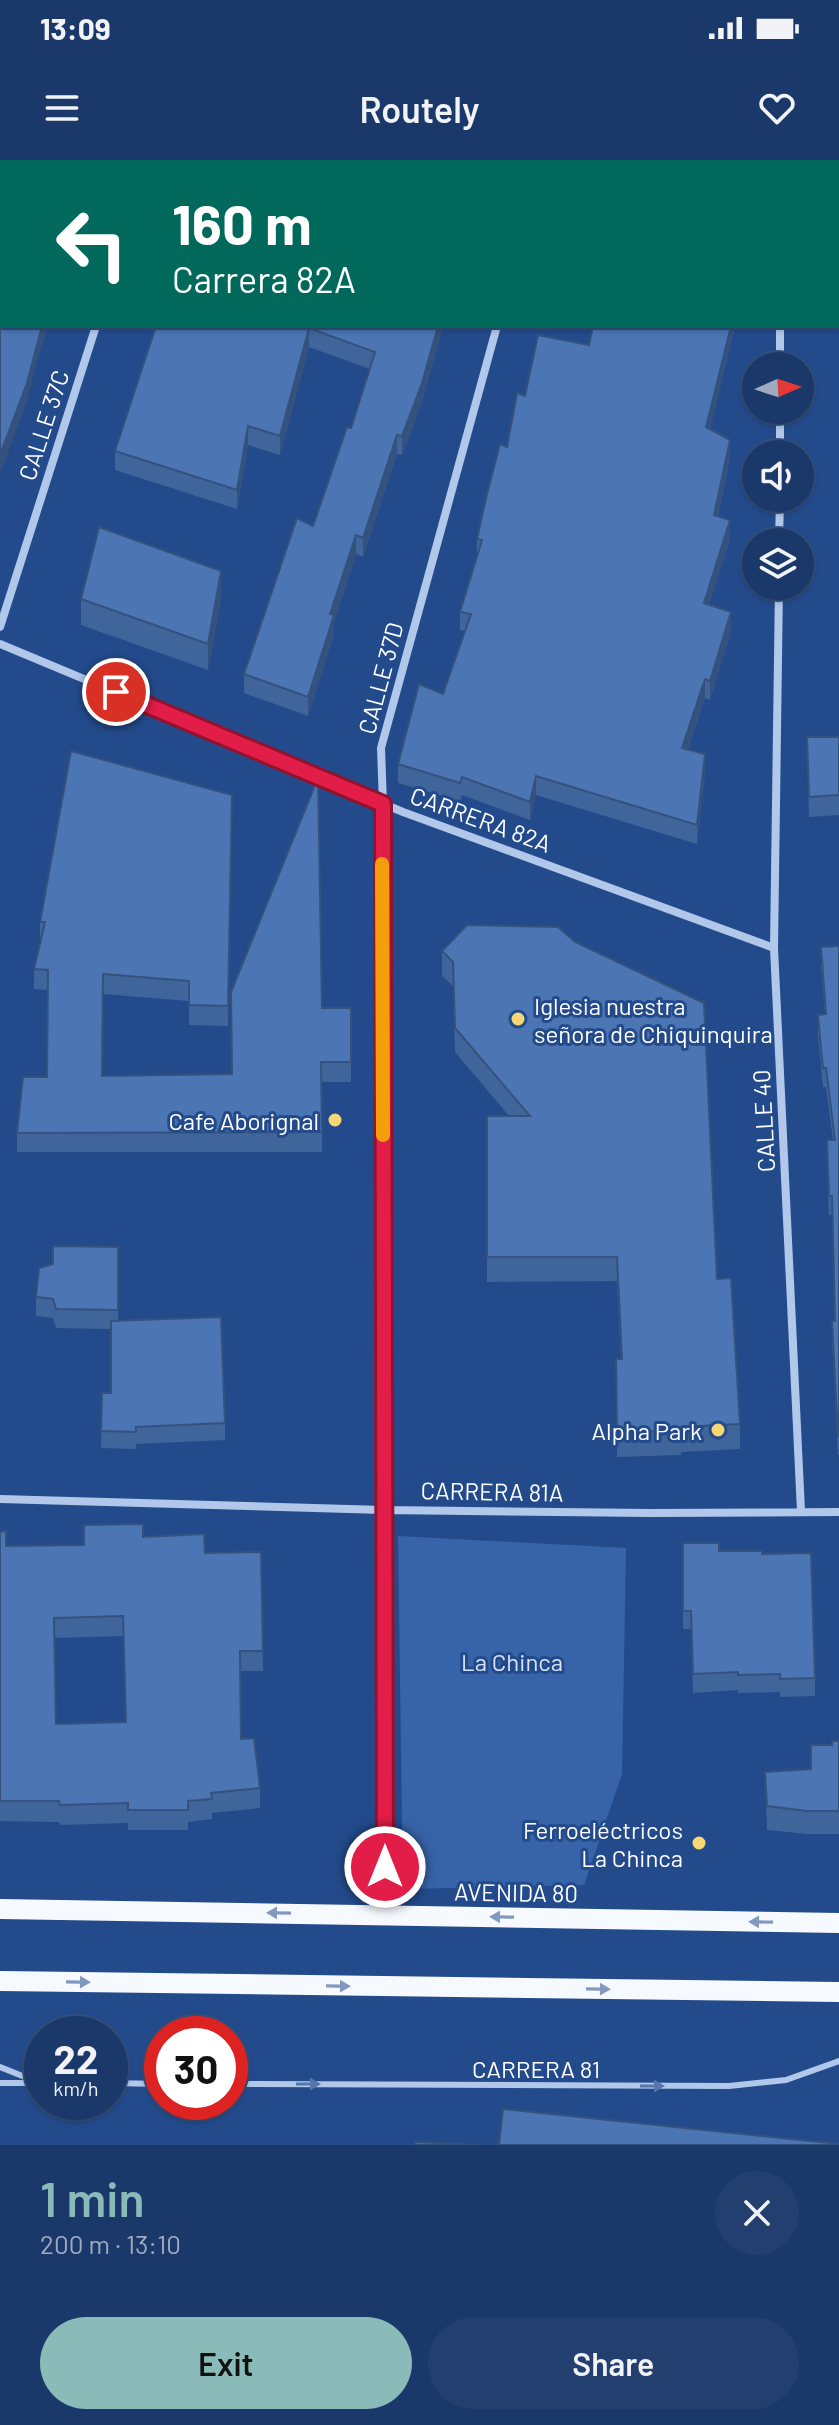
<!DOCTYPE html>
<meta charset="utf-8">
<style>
:root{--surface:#1a3869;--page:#233f6f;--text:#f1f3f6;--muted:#9facc0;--line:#38527d;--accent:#8bbbb9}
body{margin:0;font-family:Barlow,sans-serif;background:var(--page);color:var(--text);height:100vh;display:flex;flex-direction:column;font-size:30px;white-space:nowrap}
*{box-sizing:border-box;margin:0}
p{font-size:26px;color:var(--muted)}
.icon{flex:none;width:44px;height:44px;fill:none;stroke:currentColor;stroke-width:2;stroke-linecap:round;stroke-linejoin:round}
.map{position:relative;height:1985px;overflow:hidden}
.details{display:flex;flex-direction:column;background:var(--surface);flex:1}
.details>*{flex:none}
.top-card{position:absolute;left:0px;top:0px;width:840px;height:168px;box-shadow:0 2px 6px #0004,0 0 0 2px var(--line);background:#00695c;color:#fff;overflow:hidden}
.needle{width:52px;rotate:87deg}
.buttons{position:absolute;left:742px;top:192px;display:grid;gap:16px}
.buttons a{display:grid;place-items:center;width:72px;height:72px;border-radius:50%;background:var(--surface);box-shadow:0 2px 6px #0004,0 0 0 2px var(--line);font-size:40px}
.speed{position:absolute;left:24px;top:1856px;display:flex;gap:16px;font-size:40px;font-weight:700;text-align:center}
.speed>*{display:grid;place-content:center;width:104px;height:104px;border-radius:50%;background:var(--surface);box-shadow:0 2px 6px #0004,0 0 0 2px var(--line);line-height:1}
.speed small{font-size:20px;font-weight:400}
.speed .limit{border:12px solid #d22;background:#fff;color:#111}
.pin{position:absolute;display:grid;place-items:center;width:68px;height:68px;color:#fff;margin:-34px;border:4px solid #fff;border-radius:50%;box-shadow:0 2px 8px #0007}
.me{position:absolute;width:88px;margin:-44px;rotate:0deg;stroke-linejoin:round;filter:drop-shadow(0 0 6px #0008)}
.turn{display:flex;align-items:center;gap:28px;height:168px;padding:0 40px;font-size:36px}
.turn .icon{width:104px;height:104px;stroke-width:2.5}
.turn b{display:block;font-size:56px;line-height:68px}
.round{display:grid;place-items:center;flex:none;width:84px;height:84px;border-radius:42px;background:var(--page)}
.overview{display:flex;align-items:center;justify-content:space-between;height:136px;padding:0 40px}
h1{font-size:48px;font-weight:600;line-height:60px;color:var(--accent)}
.primary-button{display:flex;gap:16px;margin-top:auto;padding:16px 40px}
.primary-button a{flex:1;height:92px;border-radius:48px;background:var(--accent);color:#111;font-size:32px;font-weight:600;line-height:92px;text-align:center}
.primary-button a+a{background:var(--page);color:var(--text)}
.status{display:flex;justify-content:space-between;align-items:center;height:56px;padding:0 40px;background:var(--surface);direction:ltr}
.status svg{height:22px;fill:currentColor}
header{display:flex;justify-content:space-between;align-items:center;height:104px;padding:0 40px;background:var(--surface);font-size:36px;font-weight:600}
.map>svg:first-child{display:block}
</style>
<div class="status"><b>13:09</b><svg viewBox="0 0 49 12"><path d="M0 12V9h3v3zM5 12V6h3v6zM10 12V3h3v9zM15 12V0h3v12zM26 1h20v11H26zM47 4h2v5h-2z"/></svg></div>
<header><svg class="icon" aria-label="menu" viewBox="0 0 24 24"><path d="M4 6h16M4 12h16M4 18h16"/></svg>Routely<svg class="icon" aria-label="heart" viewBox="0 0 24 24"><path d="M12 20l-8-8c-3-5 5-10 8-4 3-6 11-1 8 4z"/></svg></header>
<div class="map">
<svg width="839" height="1985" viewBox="0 0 839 1985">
<rect width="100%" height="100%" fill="#234b8c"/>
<path fill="#3764a9" d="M398 1376 626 1388 622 1614 584 1725 403 1729Z"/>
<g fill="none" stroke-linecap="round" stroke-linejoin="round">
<path stroke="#b1c8eb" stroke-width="6" d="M0 1907 40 1923
M0 1923H36
M110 1923 162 1924
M230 1924 729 1926 786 1920 839 1901"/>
<path stroke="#b1c8eb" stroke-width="8" d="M148 2 149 0
M543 2V0
M781 2V0
M780 206V166
M780 294V250
M779 382 780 338
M779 426 774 788 801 1351
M0 467 96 166
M0 484 403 652 774 788
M0 1339 383 1350 651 1353 839 1352
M385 1753 383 1350V644L381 588 497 166"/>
<path stroke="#f6f9fe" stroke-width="20" d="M0 1749 839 1763
M0 1821 839 1832"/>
</g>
<path fill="#40659a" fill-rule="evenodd" d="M0 15 2 16V93H0Z
M156 166H443L422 242 402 295 397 294 363 397 356 394 334 462V474L308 556 244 533V514L313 366 351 268 370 209 309 187 280 295 248 285 237 349 115 310V291Z
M593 166H735L710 269 730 298 718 356 730 379 709 445 731 471 710 540 705 538 688 589 705 613 697 684 536 635 530 660 462 635 460 641 398 623V604L443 534 465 471 460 470V452L477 397V379L525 236 589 185Z
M221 438 208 510 81 465V439Z
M807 577H839V655L809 657Z
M232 655 228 866 189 865V841L103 834 102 916 232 914 322 848H351V922H322V992H17V973L47 917 48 830 34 829V809L40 782V762Z
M467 765 717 1119 740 1264V1289L681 1292V1295L617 1297 616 1199H621L617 1121 487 1122V956H509L455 892 453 826 442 816V791Z
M839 786V1295H838L832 1180V1161H835L832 1055H829L827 1000V980H833L826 927H823L818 874V855L825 854 821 806V787Z
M118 1087V1161L225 1263V1280L136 1284V1289L101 1288 102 1233H111V1169L56 1168 53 1158 36 1156V1137Z
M0 1372 6 1386 84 1385 143 1377 205 1393 261 1392 263 1511H240L241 1579 260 1628V1648L212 1653V1659L188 1662V1670H128V1663L60 1665 59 1662 0 1661ZM123 1476 126 1562 56 1564 55 1478Z
M683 1383 719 1391 762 1394 815 1518V1536L780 1537V1532L738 1533V1530L693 1533 691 1469H683Z
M839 1581V1674H807L767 1670 765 1612 811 1609 832 1585Z"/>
<path fill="#34527d" d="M42 166H48L37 201 27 242 0 314V295Z
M438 166H443L422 242 402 295V276Z
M731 166H735L706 286V267Z
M309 168V187L280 295V276Z
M248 266V285L237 349V330Z
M397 275V294L363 397V378Z
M730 280V298L714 373V355Z
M730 360V379L704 461V443Z
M356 375V394L334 462V474L308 556V537L330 454Z
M221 411V438L208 510V484Z
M731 452V471L710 540V521Z
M705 519V538L682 606V588Z
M705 594V613L697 684V665Z
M536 616V635L530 660V642Z"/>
<path fill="#4b75b3" stroke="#34527d" stroke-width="2" fill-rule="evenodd" d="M21 0H92V2H20Z
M208 0H312L311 2H208Z
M420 0H500V2H419Z
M626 0H731V2H626Z
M0 15 2 16V53L0 51Z
M2 118V166H42L27 223 0 295V127L2 123 0 122Z
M156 166H438L422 223 402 276 397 275 363 378 356 375 330 454 334 455 308 537 244 514 297 358 313 366 347 267 351 268 375 192 309 168 280 276 248 266 237 330 115 291Z
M593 166H731L706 267 730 280 714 355 730 360 704 443 731 452 710 521 705 519 682 588 705 594 697 665 536 616 530 642 462 617 460 623 398 604 419 524 443 534 471 454 460 452 482 380 477 379 487 334 500 284 507 287 517 233 525 236 538 175 589 185Z
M99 367 221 411 208 484 81 439Z
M807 577H839V635L809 637Z
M71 591 232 635 228 846 189 845V821L103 814 102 916 232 914 231 832 318 618 322 848H351V902H321L322 972 17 973 23 917H47L48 810 34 809 45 762H40Z
M467 765 558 767 575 782 704 843 717 1119 731 1118 740 1264 681 1267V1271L617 1272 616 1199H622L617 1097H487V956H530L455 868 453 802 442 791Z
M839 786V1276H838L832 1161H835L832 1036H829L827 980H835L826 908H823L818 855 826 854 821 787Z
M53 1086 118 1087V1150L56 1149 53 1139 36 1137 39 1108 53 1104Z
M221 1157 225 1263 136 1267V1272L101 1271 102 1233H111V1161Z
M143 1364V1377L204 1374 205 1393 261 1392 263 1491H240L241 1579 254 1578 260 1628 211 1633 212 1639 188 1641V1650H128V1643L60 1645 59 1641H0V1372L6 1371V1386L84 1385V1365ZM123 1456 126 1562 56 1564 54 1458Z
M683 1383H719V1391H762V1394L811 1393 815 1518 780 1519V1514L738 1515V1512L693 1514 691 1451H683Z
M832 1581H839V1651H807L767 1646 765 1612 811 1609V1585H832Z
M503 1949 839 1984V1985H499Z
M415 1982 479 1985H415Z"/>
<defs><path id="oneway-solid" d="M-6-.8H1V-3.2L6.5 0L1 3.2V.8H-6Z" transform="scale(2)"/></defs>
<g fill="#8299bf">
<use href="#oneway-solid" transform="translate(279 1753) rotate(-179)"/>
<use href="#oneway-solid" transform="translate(502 1757) rotate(-179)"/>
<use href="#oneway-solid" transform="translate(761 1762) rotate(-179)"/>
<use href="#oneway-solid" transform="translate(78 1822) rotate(1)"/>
<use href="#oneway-solid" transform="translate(338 1826) rotate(1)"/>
<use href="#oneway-solid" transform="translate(598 1829) rotate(1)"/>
</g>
<g fill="#5577ad">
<use href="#oneway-solid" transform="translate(308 1924)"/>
<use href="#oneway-solid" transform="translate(652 1926)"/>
</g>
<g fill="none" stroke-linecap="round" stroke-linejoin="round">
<defs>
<path id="route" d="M116 532 383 644 385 1707"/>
</defs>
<use href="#route" stroke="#92132f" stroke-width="20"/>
<use href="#route" stroke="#e11d48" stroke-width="14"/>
<path stroke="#f59e0b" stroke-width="14" d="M382 704 383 975"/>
</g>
<g fill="#f6d774" stroke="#234b8c" stroke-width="3">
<circle cx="518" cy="859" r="8"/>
<circle cx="335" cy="960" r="8"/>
<circle cx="718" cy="1270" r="8"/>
<circle cx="699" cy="1683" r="8"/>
</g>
<g text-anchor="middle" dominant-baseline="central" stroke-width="6" stroke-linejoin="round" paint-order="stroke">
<g font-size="24" fill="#fff" stroke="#234b8c">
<text transform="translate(43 265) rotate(-72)">CALLE 37C</text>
<text transform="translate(380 518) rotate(-75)">CALLE 37D</text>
<text transform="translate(481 659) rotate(20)">CARRERA 82A</text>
<text transform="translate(763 961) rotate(-93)">CALLE 40</text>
<text transform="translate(492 1331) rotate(1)">CARRERA 81A</text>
<text transform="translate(516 1732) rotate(1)">AVENIDA 80</text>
<text x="536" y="1908">CARRERA 81</text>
</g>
<g font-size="24" fill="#fff" stroke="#234b8c" text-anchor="end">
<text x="534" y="845" text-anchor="start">Iglesia nuestra<tspan x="534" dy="28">señora de Chiquinquira</tspan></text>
<text x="319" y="960">Cafe Aborignal</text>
<text x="702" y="1270">Alpha Park</text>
<text x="683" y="1669">Ferroeléctricos<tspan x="683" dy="28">La Chinca</tspan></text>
</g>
<g font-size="24" fill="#d6e4f8" stroke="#234b8c">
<text x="512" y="1501">La Chinca</text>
</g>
</g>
</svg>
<div class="buttons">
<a><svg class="needle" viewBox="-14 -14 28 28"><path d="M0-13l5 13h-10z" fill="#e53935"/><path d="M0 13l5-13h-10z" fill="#9facc0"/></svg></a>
<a><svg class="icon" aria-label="sound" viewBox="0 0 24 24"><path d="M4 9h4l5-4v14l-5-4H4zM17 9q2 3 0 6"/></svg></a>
<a><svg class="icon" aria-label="layers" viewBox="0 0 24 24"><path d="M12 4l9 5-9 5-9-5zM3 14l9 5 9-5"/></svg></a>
</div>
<div class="speed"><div>22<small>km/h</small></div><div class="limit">30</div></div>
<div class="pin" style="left:116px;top:532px;background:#d93025"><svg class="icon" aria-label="arrive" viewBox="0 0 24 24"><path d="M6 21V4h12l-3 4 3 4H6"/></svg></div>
<svg class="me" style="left:385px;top:1707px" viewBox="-20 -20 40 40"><circle r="17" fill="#e11d48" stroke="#fff" stroke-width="3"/><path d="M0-11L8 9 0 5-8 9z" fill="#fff"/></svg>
<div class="top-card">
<div class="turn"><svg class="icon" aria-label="left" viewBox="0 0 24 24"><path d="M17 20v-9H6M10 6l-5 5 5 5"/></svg><div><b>160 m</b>Carrera 82A</div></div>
</div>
</div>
<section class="details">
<div class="overview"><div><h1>1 min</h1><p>200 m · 13:10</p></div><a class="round"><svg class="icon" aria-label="close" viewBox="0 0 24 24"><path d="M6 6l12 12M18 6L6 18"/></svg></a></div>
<div class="primary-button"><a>Exit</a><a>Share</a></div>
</section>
